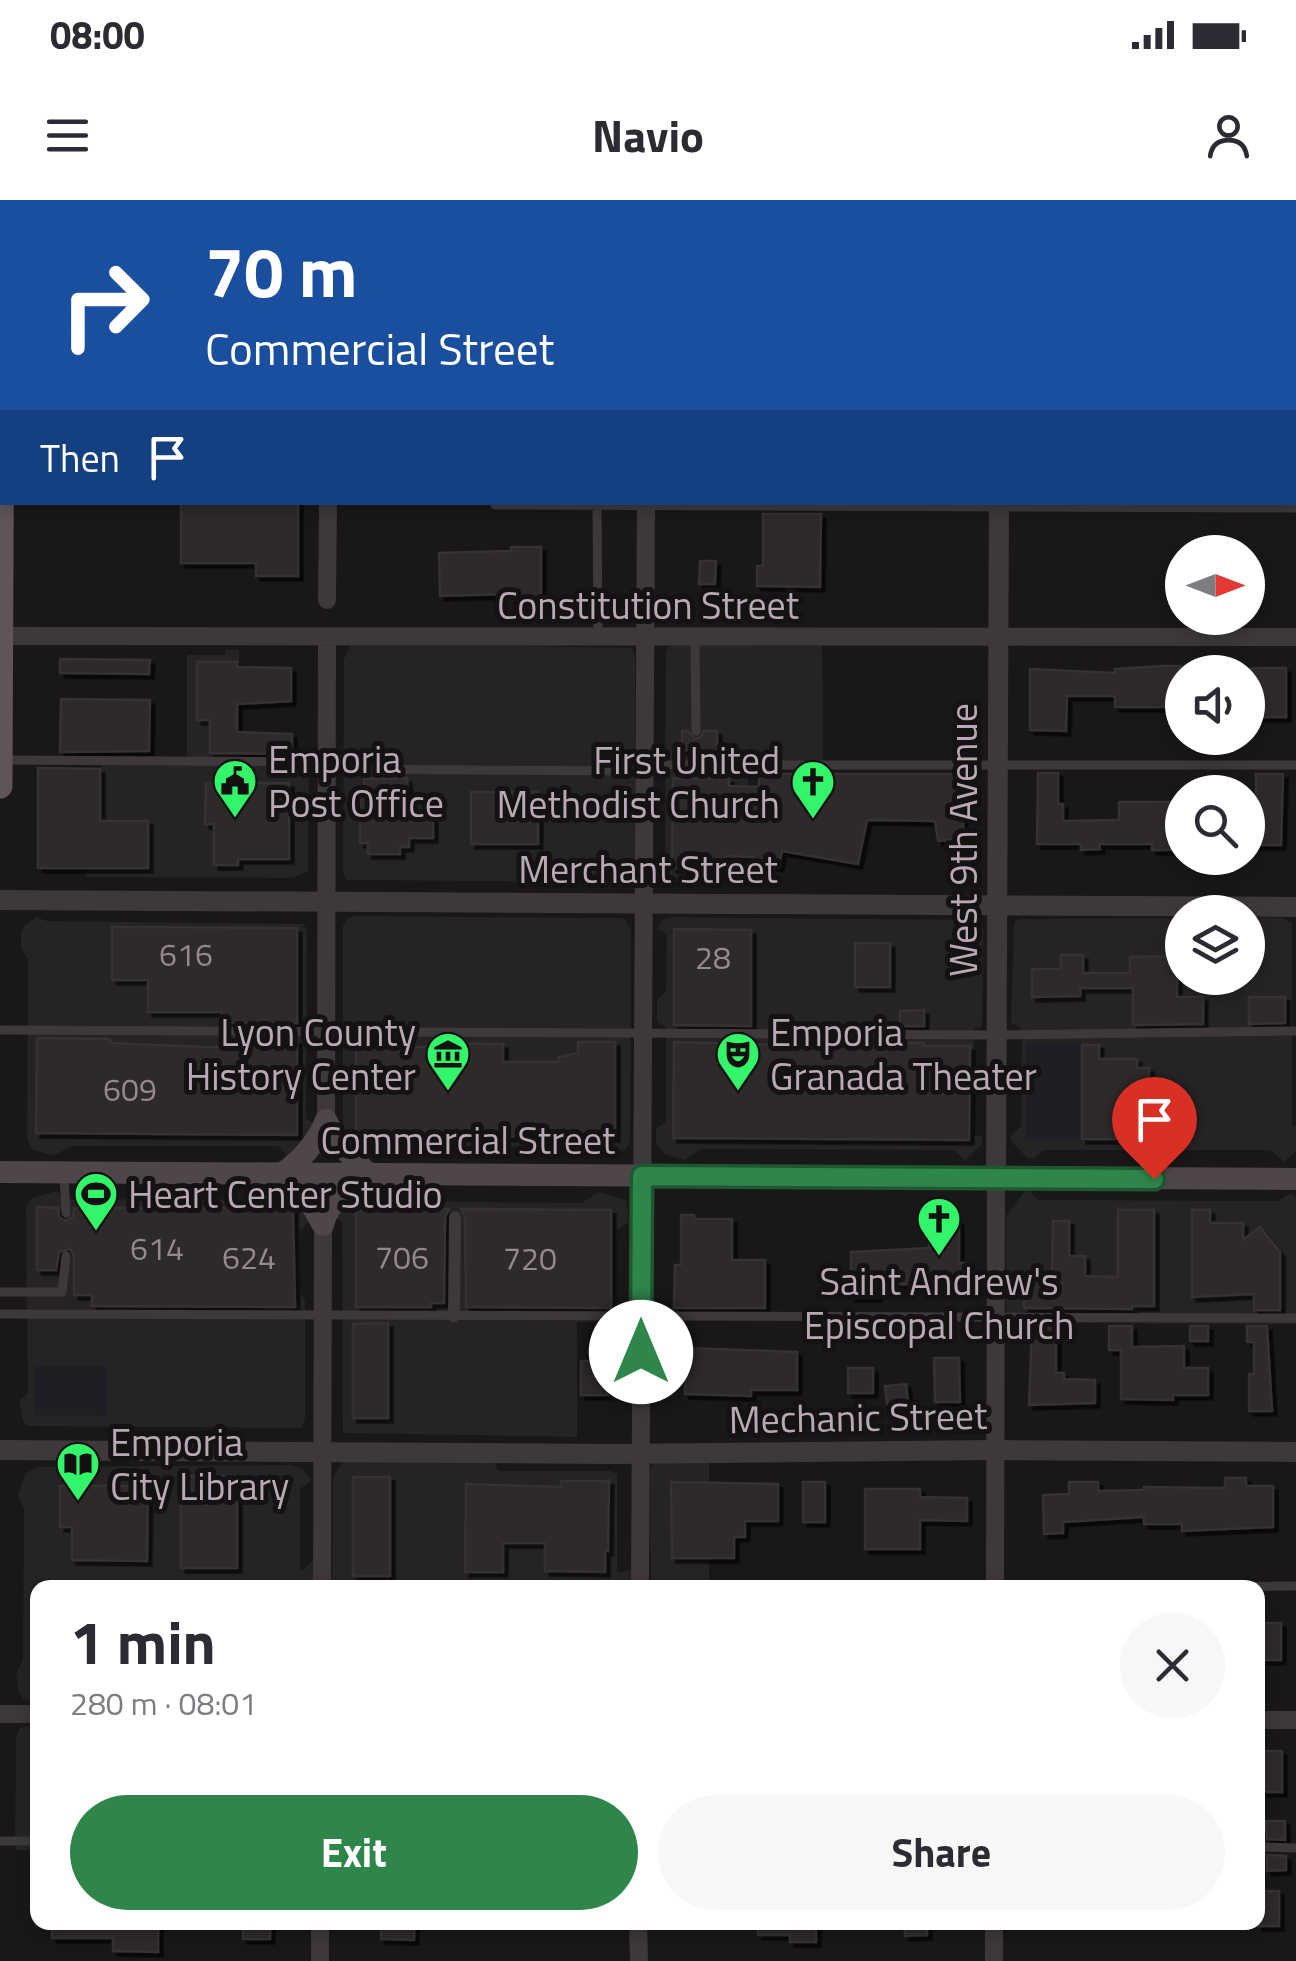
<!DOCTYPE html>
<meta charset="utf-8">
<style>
:root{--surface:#fff;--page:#f7f7f7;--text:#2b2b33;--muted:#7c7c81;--accent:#2f864b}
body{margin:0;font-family:"Titillium Web",sans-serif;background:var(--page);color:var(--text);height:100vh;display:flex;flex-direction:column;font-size:38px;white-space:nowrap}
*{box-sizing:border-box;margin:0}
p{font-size:32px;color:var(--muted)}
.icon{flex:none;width:55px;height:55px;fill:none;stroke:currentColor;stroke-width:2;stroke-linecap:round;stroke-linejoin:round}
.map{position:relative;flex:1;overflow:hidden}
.details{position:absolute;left:30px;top:1380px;width:1235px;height:350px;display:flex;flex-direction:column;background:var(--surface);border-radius:20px;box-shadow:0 5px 15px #0003}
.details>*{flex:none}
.guide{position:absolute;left:0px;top:0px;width:1298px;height:305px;box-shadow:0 5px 15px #0003;background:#1a4fa0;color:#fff;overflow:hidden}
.needle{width:65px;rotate:90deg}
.tools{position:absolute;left:1165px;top:335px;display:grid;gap:20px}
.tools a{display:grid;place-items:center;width:100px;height:100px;border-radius:50%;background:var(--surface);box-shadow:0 5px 15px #0003;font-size:50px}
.pin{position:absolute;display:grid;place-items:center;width:85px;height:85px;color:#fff;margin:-102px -42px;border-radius:50% 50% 50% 0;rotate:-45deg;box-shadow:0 0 10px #0007}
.pin .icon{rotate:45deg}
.me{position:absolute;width:110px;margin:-55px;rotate:0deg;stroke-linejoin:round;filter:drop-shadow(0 0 8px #0008)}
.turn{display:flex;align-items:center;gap:35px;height:210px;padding:0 40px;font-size:45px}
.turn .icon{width:130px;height:130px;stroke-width:2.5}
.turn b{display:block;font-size:70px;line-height:85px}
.then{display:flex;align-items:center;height:95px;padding:0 40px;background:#0003;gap:20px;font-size:38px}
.round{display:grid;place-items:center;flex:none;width:105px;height:105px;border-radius:52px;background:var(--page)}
.overview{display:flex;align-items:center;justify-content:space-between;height:170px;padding:0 40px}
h1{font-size:60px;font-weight:700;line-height:75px}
.primary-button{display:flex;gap:20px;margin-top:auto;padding:20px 40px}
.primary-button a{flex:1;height:115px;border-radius:60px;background:var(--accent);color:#fff;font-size:40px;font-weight:700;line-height:115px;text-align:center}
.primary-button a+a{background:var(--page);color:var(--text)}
.status{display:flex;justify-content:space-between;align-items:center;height:70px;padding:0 50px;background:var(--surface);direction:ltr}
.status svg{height:28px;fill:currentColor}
header{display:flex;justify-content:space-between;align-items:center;height:130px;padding:0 40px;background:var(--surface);font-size:45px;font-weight:700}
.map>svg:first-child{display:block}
</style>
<div class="status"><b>08:00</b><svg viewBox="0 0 49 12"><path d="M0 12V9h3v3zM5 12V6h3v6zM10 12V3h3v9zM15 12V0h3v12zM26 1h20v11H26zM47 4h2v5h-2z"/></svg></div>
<header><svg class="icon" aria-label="menu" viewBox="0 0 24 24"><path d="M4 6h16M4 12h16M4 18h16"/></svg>Navio<svg class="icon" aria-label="person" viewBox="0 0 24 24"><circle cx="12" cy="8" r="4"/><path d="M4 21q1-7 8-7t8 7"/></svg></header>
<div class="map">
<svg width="1296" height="1761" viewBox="0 0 1296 1761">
<defs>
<filter id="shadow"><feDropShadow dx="4.5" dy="4.5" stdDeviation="0" flood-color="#0009"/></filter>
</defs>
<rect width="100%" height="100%" fill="#191718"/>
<path fill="#262324" d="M359 443 632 448 635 455V669L628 682 346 680 343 672 344 459 350 446Z
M675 444 822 446 823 566 748 568V677L731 683H669L665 680 666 452 669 446Z
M225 449 239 450V558L309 559 308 671 293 678 86 677V621L101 620V558H187V455H225Z
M353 716 624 718 631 730 630 942 626 949 596 958 581 947 374 946 362 956 343 931V726L347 719Z
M36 717 47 721 304 724 307 732 306 918 315 925 288 956 278 946H72L53 956 32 949 27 939 28 759 21 749V734L24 726Z
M672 717 979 720 983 729 982 823 981 827 974 828V935L982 936V944L965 960 953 950 702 949 684 960 666 955 656 944V928L666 922V827L657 822V800L666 791 667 734 657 729 662 719Z
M1182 718V778H1248V718H1284L1292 723V925L1296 927V951L1284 962 1270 950H1043L1034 959 1027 958 1011 941V936L1021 926 1022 829 1011 823 1014 722 1020 719Z
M57 991 63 999 273 1000 290 991 309 1021 300 1031V1092L305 1101V1218L302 1228 28 1226 23 1221 19 1200 28 1193 26 1007 32 998Z
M1025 991H1030L1038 1000 1278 1001 1291 993 1296 997V1124L1006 1123V1016Z
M359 992 370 1001 582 1003 598 992 626 1000 629 1022 617 1030 616 1122H577V1237L343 1233 342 1021 335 1017Z
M492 1260 499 1271H611L617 1274V1370L619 1373 631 1369V1387L332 1388 333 1277 343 1262Z
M709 1261V1387H651L650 1267 654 1263Z
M291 1265 302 1268 312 1280 300 1289V1369L304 1370 313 1360V1387L38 1388 37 1503 24 1500 19 1492 16 1473 23 1460 24 1308 18 1295 25 1274 37 1267Z
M26 1526H37V1650H15L16 1537 20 1528Z"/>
<path fill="#1d1f25" d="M1026 843H1082V939H1026Z
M35 1166H107V1216L35 1215Z"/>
<path fill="#2d2a2b" stroke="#353133" stroke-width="2.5" filter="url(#shadow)" d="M181 302H298V376H256V363H181Z
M763 314H821L820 387 757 386V366H763Z
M511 347H541V399H511V394L440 396 439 353 511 351Z
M700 361H716L715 384H699Z
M60 459 150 460 149 474 60 473Z
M197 462H237V467L291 468V501L237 504V532L292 534V554L210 553V520H197Z
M1163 466H1181V507H1115V496H1067L1066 531 1030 530V469L1115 473V469Z
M1257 468H1286V517H1257V505H1248V469Z
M61 499 150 500 149 551 60 552Z
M682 531H688L695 539 701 537 704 531H717V550H682Z
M38 568 100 569V621H148V668H38Z
M1038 573H1058V604H1063V621L1119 620V602H1176V650H1152V644H1099L1100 649 1081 650V644H1037Z
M759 574H957V585H965L966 607 962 608 964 639 938 641 935 621 867 620 858 664 782 651 779 667 752 661 753 657 725 656 724 668H672L673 578 729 579V586L759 587Z
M1256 574H1283L1281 645H1249V607H1256Z
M407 578 410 614H433V638H409V647H400V654H368V643H360V593H364V579Z
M206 583H289V659H238V665H214V624H205Z
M471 592H538V644H471Z
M112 727 297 728V823H222V812H148V780H112Z
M674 729 751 730V826L674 825Z
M855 743H890V787H855Z
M1061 755H1083V773H1130V757L1177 756V797H1203V824L1133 825V788H1080V796L1032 797V769H1061Z
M1249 797H1285V823L1249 824Z
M924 810V826H900V811Z
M37 838 110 839V843L204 847H222V839L297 840V935L36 933Z
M578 842H615V937L356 936V843H392V847H430V843L503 844V862H558L559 857 578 853Z
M674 842 823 846H900V843H924V846H970L969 940 673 938Z
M1082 845H1099V859H1137V868H1149V887H1167V939H1082Z
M37 1007 58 1008 59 1017 65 1021 73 1017 74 1008H293L295 1107 92 1106V1095H74V1056L70 1049 59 1052 56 1070H37Z
M356 1008 449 1009 445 1017 444 1103H431V1107H356Z
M461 1009 611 1010V1108L466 1107 465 1017Z
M1118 1010H1154V1106H1132V1109L1024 1108 1025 1075H1052L1053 1021H1069V1056H1085V1076L1118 1077Z
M1192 1010H1210V1023H1243V1040L1260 1027 1280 1052V1110H1254V1094L1192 1097Z
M681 1015H694V1019H732V1060H765V1108H674L675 1065H681Z
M929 1021H959V1063H967L966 1085 877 1084V1097H851V1052L929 1048Z
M388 1123V1218H353V1124Z
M1032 1125H1056V1173H1064V1179L1095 1180V1203L1029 1205Z
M1109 1126H1132V1147L1184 1146V1168H1208V1195H1173V1200L1121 1199V1150H1109Z
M1190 1126H1208V1141H1190Z
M1247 1126H1267L1272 1211H1249V1174H1254V1142H1247Z
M685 1148 797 1152V1190H751V1196L685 1194Z
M934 1158H959L960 1202H935Z
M581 1161H609L608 1195H581Z
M848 1168H873V1193H848Z
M906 1184 908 1202 887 1204 885 1186Z
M181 1276H237V1368H181Z
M353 1277H390V1376H353Z
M1225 1278H1246V1286H1273V1327L1182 1331V1324H1144V1317L1063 1322V1333L1044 1334 1043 1295 1069 1294V1282H1098V1291L1144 1290V1287L1225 1288Z
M561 1281H609L608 1351H605V1372L545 1371V1343H503V1372H465L466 1284 561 1287Z
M671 1282 778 1284V1321H745V1337H734V1358H672Z
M803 1282H825V1322H803Z
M60 1286H148L147 1361 72 1360V1327H60Z
M865 1289H920V1297L967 1298V1321L920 1320V1349H865Z
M1258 1423H1281V1460H1258Z
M1258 1551H1282V1592H1258Z
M1266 1621H1285V1640L1267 1639Z
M1267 1655 1286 1656V1670L1267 1671Z
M1258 1691H1279V1726H1258Z
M52 1722H158V1752L113 1751V1738H52Z
M243 1722H270V1739H243Z
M381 1722H414V1740L381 1739Z
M758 1722H816V1742H790V1735H758Z
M905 1722H927V1735L905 1736Z"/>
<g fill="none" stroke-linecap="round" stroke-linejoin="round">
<path stroke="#3e383c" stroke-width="9" d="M0 33H2
M1295 41H1296
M597 304 598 437
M495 305 1296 308
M695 438 696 531
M4 560 326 562
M645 565H1296
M326 569 644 571
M0 830 997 835 1296 831
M64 976 66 1013
M0 1092H62L66 1056
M0 1114 1296 1118
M322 1386 597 1388
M1144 1388 1296 1386
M0 1641H38
M1258 1647 1296 1648"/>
<path stroke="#3e383c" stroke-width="12" d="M454 1116 455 1017"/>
<path stroke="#3e383c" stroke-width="18" d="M329 2V0
M647 2V0
M1295 171H1296
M327 400 328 302
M0 436 1296 437
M326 920 327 438
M322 1388 323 1025
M640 1388 646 302
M995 1388 996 978
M0 1514H38
M1258 1520H1296
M638 1722 639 1761
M320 1761V1722
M994 1761V1722"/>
<path stroke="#3e383c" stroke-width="20" d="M1001 2V0
M0 700 1296 707
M996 978 999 302
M0 1250 614 1254 995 1250 1296 1252"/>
<path stroke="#4f464b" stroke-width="22" d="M0 972 1296 979
M323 1025C328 1003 349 984 368 974L336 940 326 920
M323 1025 311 1004 281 974C299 963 319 940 326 920"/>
<path stroke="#5e545a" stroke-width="25" d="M4 2V0
M0 586 2 136"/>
</g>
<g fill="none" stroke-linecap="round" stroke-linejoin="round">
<defs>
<path id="route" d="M641 1152 642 976 1154 979"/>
</defs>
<use href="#route" stroke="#1f5731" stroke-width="25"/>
<use href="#route" stroke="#2f864b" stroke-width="18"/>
</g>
<defs>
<symbol id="civic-pin" viewBox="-11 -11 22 30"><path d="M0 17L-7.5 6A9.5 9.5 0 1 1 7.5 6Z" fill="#33f569" stroke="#141213"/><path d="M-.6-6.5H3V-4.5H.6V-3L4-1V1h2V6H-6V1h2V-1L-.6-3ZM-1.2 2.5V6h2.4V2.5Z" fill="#111"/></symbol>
<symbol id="church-pin" viewBox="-11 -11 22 30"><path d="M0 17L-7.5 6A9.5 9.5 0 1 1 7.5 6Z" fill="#33f569" stroke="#141213"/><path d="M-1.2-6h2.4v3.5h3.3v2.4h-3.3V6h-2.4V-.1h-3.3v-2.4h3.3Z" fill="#111"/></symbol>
<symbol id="museum-pin" viewBox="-11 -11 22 30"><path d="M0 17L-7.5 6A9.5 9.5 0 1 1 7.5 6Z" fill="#33f569" stroke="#141213"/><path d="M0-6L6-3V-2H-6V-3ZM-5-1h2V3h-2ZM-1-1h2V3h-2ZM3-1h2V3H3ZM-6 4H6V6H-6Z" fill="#111"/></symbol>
<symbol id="theatre-pin" viewBox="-11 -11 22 30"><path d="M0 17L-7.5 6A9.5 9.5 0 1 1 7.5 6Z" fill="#33f569" stroke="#141213"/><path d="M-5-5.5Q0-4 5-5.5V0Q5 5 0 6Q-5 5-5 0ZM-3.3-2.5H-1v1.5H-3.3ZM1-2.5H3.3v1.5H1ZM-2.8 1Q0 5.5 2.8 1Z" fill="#111"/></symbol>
<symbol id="stadium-pin" viewBox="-11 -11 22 30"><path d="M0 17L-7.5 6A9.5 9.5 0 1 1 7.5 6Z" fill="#33f569" stroke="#141213"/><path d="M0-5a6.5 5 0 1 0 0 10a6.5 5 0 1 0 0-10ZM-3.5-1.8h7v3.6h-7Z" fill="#111"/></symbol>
<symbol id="library-pin" viewBox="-11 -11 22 30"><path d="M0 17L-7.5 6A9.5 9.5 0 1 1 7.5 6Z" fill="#33f569" stroke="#141213"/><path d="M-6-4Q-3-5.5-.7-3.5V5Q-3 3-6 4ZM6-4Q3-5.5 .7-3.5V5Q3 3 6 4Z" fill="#111"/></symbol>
</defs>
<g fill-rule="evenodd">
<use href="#civic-pin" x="210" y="556" width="50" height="68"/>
<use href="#church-pin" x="788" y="557" width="50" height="68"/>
<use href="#museum-pin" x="423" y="829" width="50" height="68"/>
<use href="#theatre-pin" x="713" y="829" width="50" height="68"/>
<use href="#stadium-pin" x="71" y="969" width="50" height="68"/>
<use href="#church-pin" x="914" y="994" width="50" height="68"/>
<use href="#library-pin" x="53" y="1239" width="50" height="68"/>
</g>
<g text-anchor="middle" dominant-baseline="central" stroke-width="10" stroke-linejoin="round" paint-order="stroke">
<g font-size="32" fill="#958891">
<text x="186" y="754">616</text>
<text x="713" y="757">28</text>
<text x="130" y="889">609</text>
<text x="157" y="1048">614</text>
<text x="249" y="1057">624</text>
<text x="402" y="1057">706</text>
<text x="530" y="1058">720</text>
</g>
<g font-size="38" fill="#b9a9b4" stroke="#141213">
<text x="648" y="405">Constitution Street</text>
<text transform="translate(963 640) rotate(-90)">West 9th Avenue</text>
<text x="648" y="669">Merchant Street</text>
<text x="468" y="940">Commercial Street</text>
<text transform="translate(858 1217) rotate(-1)">Mechanic Street</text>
</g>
<g font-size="38" fill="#b9a9b4" stroke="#141213" text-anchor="start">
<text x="268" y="559">Emporia<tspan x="268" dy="44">Post Office</tspan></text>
<text x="780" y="560" text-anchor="end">First United<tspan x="780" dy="44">Methodist Church</tspan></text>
<text x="416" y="832" text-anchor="end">Lyon County<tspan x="416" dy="44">History Center</tspan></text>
<text x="770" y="832">Emporia<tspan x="770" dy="44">Granada Theater</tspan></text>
<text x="128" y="994">Heart Center Studio</text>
<text x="939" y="1081" text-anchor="middle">Saint Andrew's<tspan x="939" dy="44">Episcopal Church</tspan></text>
<text x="110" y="1242">Emporia<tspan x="110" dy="44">City Library</tspan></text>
</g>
</g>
</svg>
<div class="tools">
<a><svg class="needle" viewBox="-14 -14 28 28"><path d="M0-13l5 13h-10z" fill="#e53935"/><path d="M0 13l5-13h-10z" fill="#7c7c81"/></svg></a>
<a><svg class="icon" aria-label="sound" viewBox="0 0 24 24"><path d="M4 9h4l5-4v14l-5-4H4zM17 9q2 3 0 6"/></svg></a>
<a><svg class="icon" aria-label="search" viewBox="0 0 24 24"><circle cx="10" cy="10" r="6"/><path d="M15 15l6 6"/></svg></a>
<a><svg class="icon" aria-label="layers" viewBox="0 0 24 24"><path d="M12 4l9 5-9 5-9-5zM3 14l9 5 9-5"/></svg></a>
</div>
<div class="pin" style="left:1154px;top:979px;background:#d93025"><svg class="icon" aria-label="arrive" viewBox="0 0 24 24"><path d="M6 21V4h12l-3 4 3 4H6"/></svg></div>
<svg class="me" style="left:641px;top:1152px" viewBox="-20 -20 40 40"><circle r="19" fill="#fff"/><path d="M0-13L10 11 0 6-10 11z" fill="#2f864b"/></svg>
<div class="guide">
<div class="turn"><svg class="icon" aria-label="right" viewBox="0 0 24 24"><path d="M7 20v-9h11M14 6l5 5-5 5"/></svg><div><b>70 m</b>Commercial Street</div></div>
<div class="then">Then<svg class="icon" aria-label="arrive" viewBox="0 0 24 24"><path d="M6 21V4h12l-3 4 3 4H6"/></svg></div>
</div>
<section class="details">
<div class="overview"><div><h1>1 min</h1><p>280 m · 08:01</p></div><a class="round"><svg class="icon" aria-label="close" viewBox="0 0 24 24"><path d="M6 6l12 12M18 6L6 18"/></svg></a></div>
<div class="primary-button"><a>Exit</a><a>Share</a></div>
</section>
</div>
